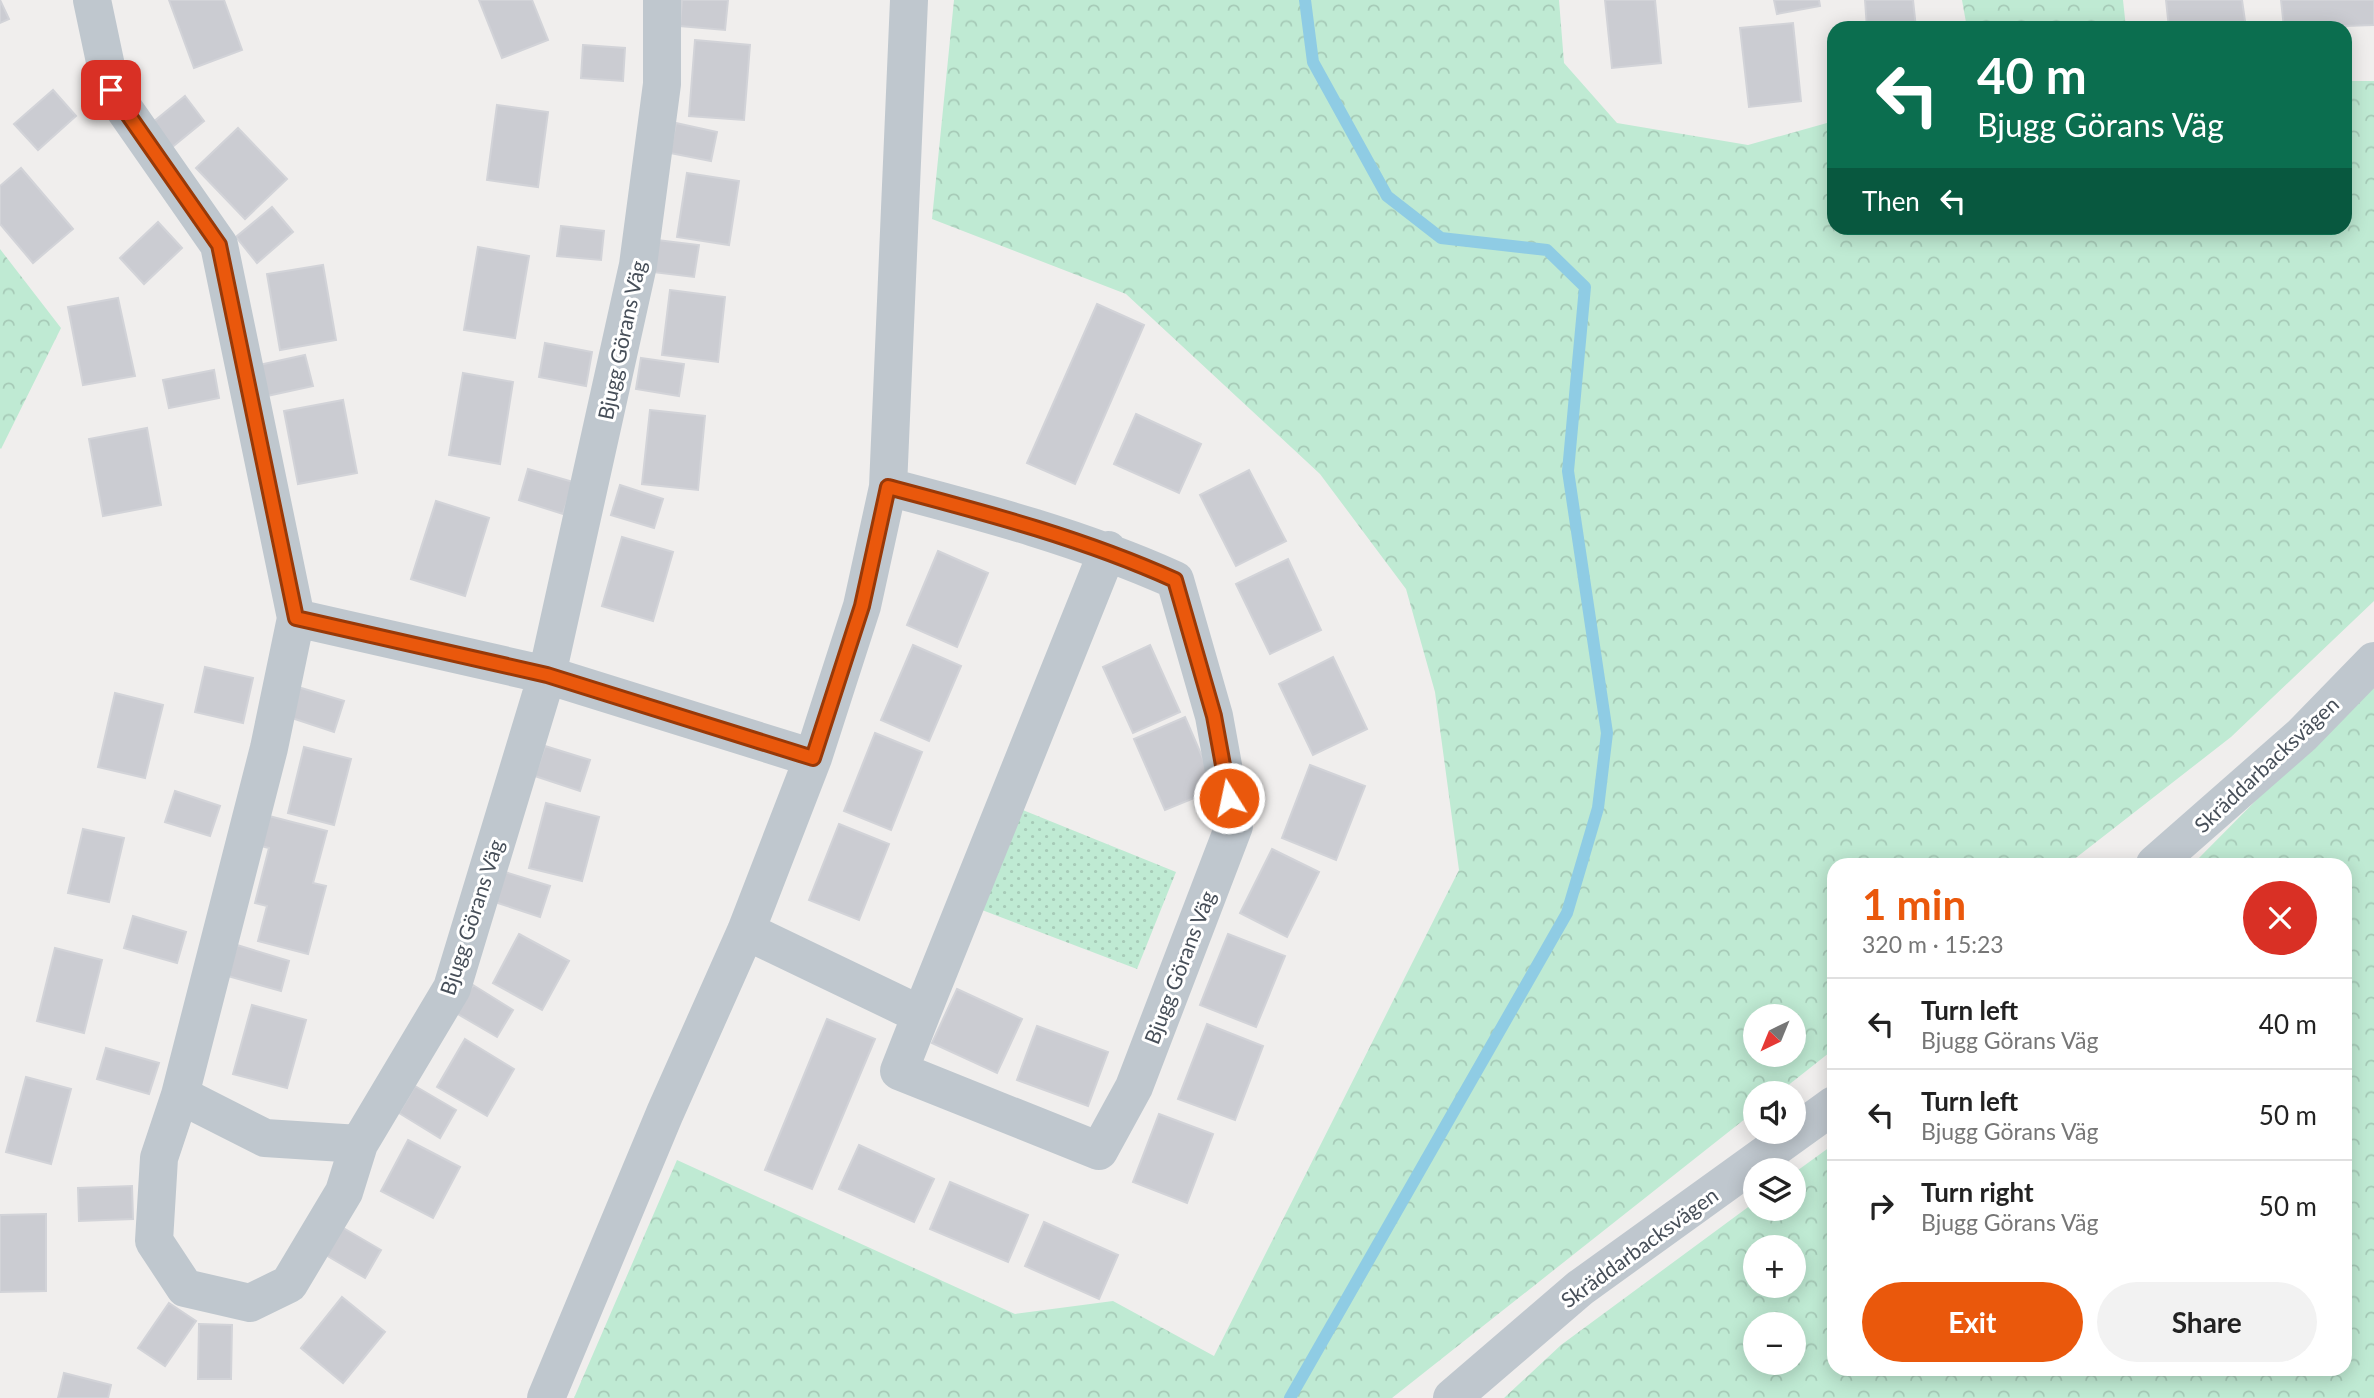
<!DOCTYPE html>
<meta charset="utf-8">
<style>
:root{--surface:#fff;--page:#f2f2f2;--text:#222;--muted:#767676;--line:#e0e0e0;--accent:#ea580c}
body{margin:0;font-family:Lato,sans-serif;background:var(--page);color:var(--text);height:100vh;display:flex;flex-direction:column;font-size:26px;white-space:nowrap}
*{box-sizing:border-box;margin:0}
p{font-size:23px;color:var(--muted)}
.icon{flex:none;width:38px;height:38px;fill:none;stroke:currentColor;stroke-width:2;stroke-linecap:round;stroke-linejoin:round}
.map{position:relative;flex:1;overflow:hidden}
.drawer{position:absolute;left:1827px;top:858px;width:525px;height:518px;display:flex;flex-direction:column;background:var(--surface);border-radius:21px;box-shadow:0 4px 18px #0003}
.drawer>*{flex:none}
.guide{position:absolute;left:1827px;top:21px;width:525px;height:214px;border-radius:21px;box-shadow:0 4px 18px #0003;background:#0b6e4f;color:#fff;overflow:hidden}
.needle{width:46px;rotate:223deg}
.tools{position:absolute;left:1743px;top:1004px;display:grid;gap:14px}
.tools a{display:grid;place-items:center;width:63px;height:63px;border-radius:50%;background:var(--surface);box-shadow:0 4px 18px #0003;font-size:35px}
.pin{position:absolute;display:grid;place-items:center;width:60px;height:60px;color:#fff;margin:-30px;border-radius:14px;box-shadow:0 4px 10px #0006}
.me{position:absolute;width:77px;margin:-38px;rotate:350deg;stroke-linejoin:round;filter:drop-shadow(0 0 5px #0008)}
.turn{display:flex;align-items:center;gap:24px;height:147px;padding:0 35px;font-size:32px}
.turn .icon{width:91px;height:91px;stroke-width:2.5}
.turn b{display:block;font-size:49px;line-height:60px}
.then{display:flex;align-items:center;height:66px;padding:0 35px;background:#0003;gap:14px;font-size:26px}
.round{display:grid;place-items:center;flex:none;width:74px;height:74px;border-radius:37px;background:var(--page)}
.head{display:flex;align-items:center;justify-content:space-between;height:119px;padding:0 35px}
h1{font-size:42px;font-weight:700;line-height:52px;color:var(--accent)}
.action{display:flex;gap:14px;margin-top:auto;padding:14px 35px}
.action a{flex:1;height:80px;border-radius:42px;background:var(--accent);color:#fff;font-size:28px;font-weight:700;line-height:80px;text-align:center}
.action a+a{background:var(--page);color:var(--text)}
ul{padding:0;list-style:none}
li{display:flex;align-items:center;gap:21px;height:91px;padding:0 35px;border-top:2px solid var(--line)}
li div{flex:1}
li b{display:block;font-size:26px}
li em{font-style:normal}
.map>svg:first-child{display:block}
</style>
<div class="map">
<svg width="2374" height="1398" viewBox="0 0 2374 1398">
<defs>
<pattern id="forest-crowns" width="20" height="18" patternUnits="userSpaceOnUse" patternTransform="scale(1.75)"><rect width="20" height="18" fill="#bfead3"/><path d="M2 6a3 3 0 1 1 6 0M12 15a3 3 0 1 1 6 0" fill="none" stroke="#a6cab7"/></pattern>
<pattern id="park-dots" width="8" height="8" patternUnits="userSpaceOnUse" patternTransform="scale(1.75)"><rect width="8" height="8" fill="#bfead3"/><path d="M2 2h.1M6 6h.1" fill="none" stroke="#a6cab7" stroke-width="1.8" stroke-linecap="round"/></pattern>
</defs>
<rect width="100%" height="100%" fill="#f0eeed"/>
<path fill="url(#forest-crowns)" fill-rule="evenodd" d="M954 0H1559L1564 63 1617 123 1748 145 1834 121V228H2345V81H2374V601L2231 737 2068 864H1834V1049L1777 1094H1755V1111L1392 1398H574L677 1160 1015 1314 1113 1301 1214 1356 1459 870 1435 692 1406 589 1320 474 1126 294 932 219ZM1755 1017H1794V1055H1755Z
M1962 0H2123L2126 28H1967Z
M0 249 61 328 1 449 0 448Z
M2374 681V1398H1504L1561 1345 1755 1202V1209H1794V1173L1834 1144V1368H2345V864H2193ZM1755 1248H1794V1286H1755ZM1755 1325H1794V1363H1755Z"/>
<path fill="url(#park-dots)" d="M1013 806 1176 872 1137 969 982 910Z"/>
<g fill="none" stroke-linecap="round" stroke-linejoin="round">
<path stroke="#8fcce4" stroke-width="12" d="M1290 1398 1567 913 1598 808 1607 733 1568 471 1585 287 1547 250 1441 238 1387 196 1313 62 1305 0"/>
</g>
<path fill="#cbccd2" stroke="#d2d3d8" stroke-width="2" d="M0 0 9 19 0 23Z
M169 0H224L242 50 194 68Z
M479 0H532L548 40 502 58Z
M682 0H728L725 30 680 26Z
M1605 0H1655L1661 63 1612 68Z
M1774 0H1819L1820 6 1777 14Z
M1865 0H1913L1916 28H1867Z
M2166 0H2242L2246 28H2169Z
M2281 0H2374V25L2284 28Z
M1793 23 1801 101 1749 107 1740 28Z
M695 40 750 45 744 120 689 116Z
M583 45 625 48 623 81 581 78Z
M53 90 76 116 38 150 14 124Z
M185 96 204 121 171 148 152 123Z
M497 105 548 112 538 187 487 180Z
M676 123 717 132 711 161 670 153Z
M238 128 287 179 245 219 196 168Z
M21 168 73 229 33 263 0 224V186Z
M687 173 739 181 729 245 677 237Z
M272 207 293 232 257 263 236 237Z
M158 222 182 248 144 284 120 258Z
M561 226 604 231 601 260 557 256Z
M657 240 699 245 694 277 652 272Z
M478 247 529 256 515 338 464 330Z
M323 265 336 340 280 350 267 274Z
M670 290 725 297 718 362 662 355Z
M118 298 135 376 83 385 68 307Z
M1097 304 1144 325 1075 484 1027 463Z
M545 343 592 352 586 386 539 377Z
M305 355 313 386 267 396 259 365Z
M641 358 684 364 679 396 636 389Z
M214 370 219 398 169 408 163 380Z
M463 373 513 382 500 464 449 455Z
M343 400 357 473 298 484 284 411Z
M650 410 705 416 698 490 642 484Z
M1136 414 1201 444 1179 493 1114 464Z
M147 428 161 505 103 516 89 439Z
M528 469 573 482 563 514 519 500Z
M1249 470 1286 541 1236 566 1200 495Z
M620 485 663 499 654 528 611 515Z
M436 501 489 518 465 596 411 579Z
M622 537 673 552 653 621 602 606Z
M938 551 988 573 957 647 907 625Z
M1288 559 1321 630 1270 654 1236 584Z
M913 645 961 666 929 741 881 720Z
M1150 645 1180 712 1133 733 1103 667Z
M1333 657 1367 729 1313 755 1279 684Z
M205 667 253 678 243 723 195 712Z
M298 687 344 701 334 732 289 717Z
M115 693 163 705 145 778 98 767Z
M1185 717 1216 789 1165 810 1134 739Z
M875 733 922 752 891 830 844 811Z
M545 746 590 760 580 791 535 776Z
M304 747 351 759 334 825 288 813Z
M1310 765 1365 786 1336 860 1282 838Z
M175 791 220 806 210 836 165 822Z
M546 803 599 817 582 881 529 868Z
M269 816 327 831 313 883 326 886 308 954 258 941 267 906 255 903 269 848 261 846Z
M839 824 889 844 859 920 809 900Z
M83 829 124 838 109 902 68 893Z
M1272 849 1319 872 1287 937 1240 913Z
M505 872 550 886 540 917 495 902Z
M133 916 186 932 177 963 124 948Z
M519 934 569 961 542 1010 493 983Z
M1228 934 1285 956 1256 1027 1200 1005Z
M237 945 289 961 281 991 228 976Z
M55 948 102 960 84 1033 37 1021Z
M473 985 513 1010 497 1037 456 1013Z
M957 989 1022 1019 997 1073 932 1043Z
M252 1005 306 1020 287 1088 233 1074Z
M827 1019 875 1039 812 1189 765 1170Z
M1207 1024 1263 1046 1235 1120 1178 1099Z
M1037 1026 1108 1052 1088 1106 1017 1080Z
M465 1039 514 1069 487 1116 437 1087Z
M106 1048 159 1063 149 1094 97 1079Z
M26 1077 71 1089 51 1164 6 1152Z
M415 1086 456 1110 440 1138 399 1113Z
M1159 1114 1213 1134 1187 1203 1133 1182Z
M408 1140 460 1167 433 1218 381 1191Z
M859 1145 934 1179 914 1222 839 1189Z
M950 1182 1028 1215 1008 1262 930 1229Z
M132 1186 133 1219 79 1221 78 1188Z
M46 1214V1291L0 1292V1215Z
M1044 1222 1118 1255 1099 1299 1025 1266Z
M340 1226 381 1250 365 1278 324 1254Z
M342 1297 385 1332 343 1383 301 1348Z
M169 1303 196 1321 165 1366 138 1348Z
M199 1324 232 1325 231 1379H198Z
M64 1373 111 1385 108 1398H58Z"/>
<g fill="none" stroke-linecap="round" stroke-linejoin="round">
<path stroke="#bfc7ce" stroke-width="38" d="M92 0 111 90 219 245 296 618 269 748 180 1095
M296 618 547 675 813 758
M746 931 921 1015 899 1071 1099 1151 1134 1087 1234 826 1214 716 1175 580C1081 538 987 513 888 487
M921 1015 1108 550
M359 1144 344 1192 289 1284 250 1303 185 1288 154 1241 159 1158 180 1095 265 1138 359 1144 452 988 547 675 638 265 662 84V0
M546 1398 665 1113 746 931 813 758 862 606 888 487 909 0"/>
<path stroke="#bfc7ce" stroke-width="38" d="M2155 864 2302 735 2374 661
M1452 1398 1580 1288 1834 1105"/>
</g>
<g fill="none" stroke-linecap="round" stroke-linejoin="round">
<defs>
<path id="route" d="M111 90 219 245 296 618 547 675 813 758 862 606 888 487C986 513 1082 538 1175 580L1214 716 1229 798"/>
</defs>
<use href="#route" stroke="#983908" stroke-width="18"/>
<use href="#route" stroke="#ea580c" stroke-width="12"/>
</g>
<g text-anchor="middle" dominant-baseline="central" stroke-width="6" stroke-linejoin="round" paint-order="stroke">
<g font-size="21" fill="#474f59" stroke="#fff">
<text transform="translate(621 340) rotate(-78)">Bjugg Görans Väg</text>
<text transform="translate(2266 764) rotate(-43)">Skräddarbacksvägen</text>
<text transform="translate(471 917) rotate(-72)">Bjugg Görans Väg</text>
<text transform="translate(1179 967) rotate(-69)">Bjugg Görans Väg</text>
<text transform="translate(1639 1247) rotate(-36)">Skräddarbacksvägen</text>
</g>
</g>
</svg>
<div class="tools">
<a><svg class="needle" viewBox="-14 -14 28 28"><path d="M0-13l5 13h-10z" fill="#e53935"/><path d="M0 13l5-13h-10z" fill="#767676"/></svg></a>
<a><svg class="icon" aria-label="sound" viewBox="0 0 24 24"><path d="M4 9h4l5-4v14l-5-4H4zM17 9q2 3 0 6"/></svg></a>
<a><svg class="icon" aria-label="layers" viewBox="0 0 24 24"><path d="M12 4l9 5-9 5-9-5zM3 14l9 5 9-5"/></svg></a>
<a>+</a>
<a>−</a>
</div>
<div class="pin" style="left:111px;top:90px;background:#d93025"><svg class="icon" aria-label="arrive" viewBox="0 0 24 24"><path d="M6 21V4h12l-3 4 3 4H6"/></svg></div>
<svg class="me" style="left:1229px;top:798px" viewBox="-20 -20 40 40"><circle r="17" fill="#ea580c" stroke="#fff" stroke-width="3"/><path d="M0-11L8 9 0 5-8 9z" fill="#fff"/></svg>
<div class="guide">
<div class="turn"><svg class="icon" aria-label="left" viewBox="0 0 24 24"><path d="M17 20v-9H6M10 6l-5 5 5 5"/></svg><div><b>40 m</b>Bjugg Görans Väg</div></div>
<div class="then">Then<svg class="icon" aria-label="left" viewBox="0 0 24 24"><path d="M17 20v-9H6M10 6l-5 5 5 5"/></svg></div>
</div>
<section class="drawer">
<div class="head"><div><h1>1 min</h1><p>320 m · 15:23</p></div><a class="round" style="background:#d93025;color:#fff"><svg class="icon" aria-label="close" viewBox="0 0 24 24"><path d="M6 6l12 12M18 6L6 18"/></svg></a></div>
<ul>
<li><svg class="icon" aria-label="left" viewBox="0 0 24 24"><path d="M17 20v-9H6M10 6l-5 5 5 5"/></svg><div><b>Turn left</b><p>Bjugg Görans Väg</p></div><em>40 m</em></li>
<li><svg class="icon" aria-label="left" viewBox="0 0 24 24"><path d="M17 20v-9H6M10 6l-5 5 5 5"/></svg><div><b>Turn left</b><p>Bjugg Görans Väg</p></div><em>50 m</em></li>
<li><svg class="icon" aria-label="right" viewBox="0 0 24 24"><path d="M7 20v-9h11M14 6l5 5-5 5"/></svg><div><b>Turn right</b><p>Bjugg Görans Väg</p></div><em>50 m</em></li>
</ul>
<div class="action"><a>Exit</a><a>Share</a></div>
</section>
</div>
